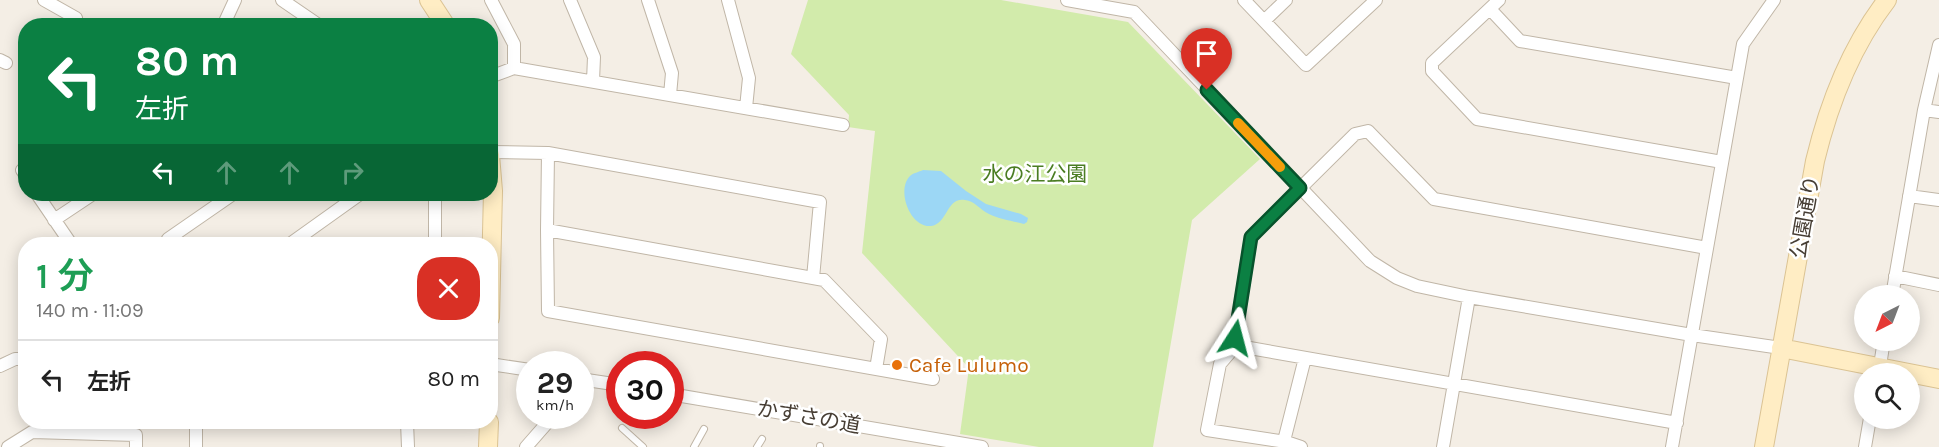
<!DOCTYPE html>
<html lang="ja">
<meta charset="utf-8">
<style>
:root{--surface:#fff;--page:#f2f2f2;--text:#222;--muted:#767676;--line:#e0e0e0}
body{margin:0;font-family:Karla,"Noto Sans JP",sans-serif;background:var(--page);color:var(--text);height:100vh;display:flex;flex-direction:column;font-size:22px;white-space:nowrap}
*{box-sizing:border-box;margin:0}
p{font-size:20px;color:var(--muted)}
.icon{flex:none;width:33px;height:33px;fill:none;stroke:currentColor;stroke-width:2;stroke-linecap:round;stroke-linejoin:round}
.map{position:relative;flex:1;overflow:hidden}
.drawer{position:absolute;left:18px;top:237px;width:480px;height:192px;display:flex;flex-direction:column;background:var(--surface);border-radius:24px;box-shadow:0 3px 15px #0003}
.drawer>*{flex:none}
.top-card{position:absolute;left:18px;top:18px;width:480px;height:183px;border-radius:24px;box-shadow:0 3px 15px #0003;background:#0b8043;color:#fff;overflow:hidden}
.needle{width:39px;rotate:222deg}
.controls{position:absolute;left:1854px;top:285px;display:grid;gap:12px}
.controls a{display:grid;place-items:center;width:66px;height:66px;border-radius:50%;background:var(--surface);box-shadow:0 3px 15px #0003;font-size:30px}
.speed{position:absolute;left:516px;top:351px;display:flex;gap:12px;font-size:30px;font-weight:700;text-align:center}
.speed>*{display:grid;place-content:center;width:78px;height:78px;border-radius:50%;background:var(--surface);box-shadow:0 3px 15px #0003;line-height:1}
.speed small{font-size:15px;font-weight:400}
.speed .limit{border:9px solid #d22;background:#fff;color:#111}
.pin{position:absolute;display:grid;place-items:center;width:51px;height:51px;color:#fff;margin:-62px -26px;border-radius:50% 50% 50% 0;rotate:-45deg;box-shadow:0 0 6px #0007}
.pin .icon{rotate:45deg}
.me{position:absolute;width:66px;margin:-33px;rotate:9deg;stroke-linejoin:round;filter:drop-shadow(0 0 4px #0008)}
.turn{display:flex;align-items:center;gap:21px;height:126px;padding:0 18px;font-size:27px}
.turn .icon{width:78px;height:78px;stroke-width:2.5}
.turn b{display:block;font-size:42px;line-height:51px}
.lanes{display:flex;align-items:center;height:57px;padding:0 18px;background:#0003;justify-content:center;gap:30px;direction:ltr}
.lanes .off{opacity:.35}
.round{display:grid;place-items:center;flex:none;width:63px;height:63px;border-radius:24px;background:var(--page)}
.overview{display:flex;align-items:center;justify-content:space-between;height:102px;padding:0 18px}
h1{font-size:36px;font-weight:600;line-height:45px;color:#1e9e55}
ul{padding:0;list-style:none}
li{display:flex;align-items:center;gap:18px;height:78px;padding:0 18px;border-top:2px solid var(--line)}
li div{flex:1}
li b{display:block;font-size:22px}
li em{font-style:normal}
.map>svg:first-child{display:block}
</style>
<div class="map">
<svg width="1939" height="447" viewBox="0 0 1939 447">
<rect width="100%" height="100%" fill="#f4eee5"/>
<path fill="#d2ebab" d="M808 0H1001L1128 22 1260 159 1192 220 1153 447H1039L960 434 969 368 862 253 875 131 848 127 849 115 791 54Z"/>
<path fill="#9cd7f5" d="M923 170 941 171 966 191 986 204 1021 214 1028 218 1027 222 1024 224C1013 221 999 219 989 214 980 210 975 201 965 200 946 197 948 224 931 226 910 228 896 190 910 176 913 173 919 172 923 170Z"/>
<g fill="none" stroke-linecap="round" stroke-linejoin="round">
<defs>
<path id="lane" d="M622 428 643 447
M694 447 704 429
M757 447 762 439
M820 447V446"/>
<path id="street" d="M44 0 76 18
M282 0 320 26
M570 0 594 57 593 81
M648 0 672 73 670 95
M728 0 749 78 746 108
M1067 0 1134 12 1370 261 1397 278 1417 286 1469 297 1692 335 1781 348
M1244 0 1306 65 1376 0
M1499 0 1432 63V71L1477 119 1722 162
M1490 9 1520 41 1737 78
M1264 21 1286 0
M223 26 235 0
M0 60 6 63
M514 68 843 125
M490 77 514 68V44L491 0
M1924 110 1939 112
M490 152 548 153 820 202 813 278
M548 153 547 230 824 280 881 339 876 369
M26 167 22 170 26 176
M37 194 71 244
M435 194V244
M1909 196 1939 200
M54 220 93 194
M547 230 548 311 933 379
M172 244 168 239 233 194
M290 244 360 194
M1895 276 1939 285
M1892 296 1924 110 1939 45
M1237 344 1220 364 1207 430 1286 442
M490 364 530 370
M0 366 15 359H26
M1879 372 1884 340
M580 379 620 385
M670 394 982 447
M196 422V447
M407 422 408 447
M1677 423 1244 347 1237 344 1235 338 1251 237 1355 134 1368 131 1434 199 1707 248
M8 447 32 432 136 435V447
M526 447 547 423
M1301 447 1286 442 1285 437 1305 358
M1443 447 1469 297
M1672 447 1743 44 1774 0
M1865 447 1870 418"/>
<path id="secondary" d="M429 0 446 26
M490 155 493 191 490 318
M1781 348 1939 379
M488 447 489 422
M1764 447 1815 161C1829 103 1850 48 1887 0"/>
</defs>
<use href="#lane" stroke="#c0b6a7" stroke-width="8"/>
<use href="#street" stroke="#c0b6a7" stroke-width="14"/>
<use href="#secondary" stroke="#dbc393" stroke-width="20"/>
<use href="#lane" stroke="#fff" stroke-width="6"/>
<use href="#street" stroke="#fff" stroke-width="12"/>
<use href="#secondary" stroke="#ffedc4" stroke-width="18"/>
</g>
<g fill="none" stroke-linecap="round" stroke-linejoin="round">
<defs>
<path id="route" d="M1207 90 1300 188 1251 237 1235 338"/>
</defs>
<use href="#route" stroke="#07532c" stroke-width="15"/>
<use href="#route" stroke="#0b8043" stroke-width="10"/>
<path stroke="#f59e0b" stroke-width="10" d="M1238 123 1280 167"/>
</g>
<circle fill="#e8710a" stroke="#fff" stroke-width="2" cx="897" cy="365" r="6"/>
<g text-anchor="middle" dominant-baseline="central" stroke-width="5" stroke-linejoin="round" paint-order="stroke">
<g font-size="21" fill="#4b7d23" stroke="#fff">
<text x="1035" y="174">水の江公園</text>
</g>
<g font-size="21" fill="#473e34" stroke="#fff">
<text transform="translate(1805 217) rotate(-80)">公園通り</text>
<text transform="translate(809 417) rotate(10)">かずさの道</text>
</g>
<g font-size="21" fill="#c56008" stroke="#fff" text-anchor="start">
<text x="909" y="365">Cafe Lulumo</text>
</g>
</g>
</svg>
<div class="controls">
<a><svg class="needle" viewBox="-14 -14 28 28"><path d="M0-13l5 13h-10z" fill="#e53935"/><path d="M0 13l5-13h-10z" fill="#767676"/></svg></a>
<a><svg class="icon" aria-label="search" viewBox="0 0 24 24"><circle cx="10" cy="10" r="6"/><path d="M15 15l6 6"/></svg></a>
</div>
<div class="speed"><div>29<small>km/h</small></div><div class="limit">30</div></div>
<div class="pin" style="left:1207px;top:90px;background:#d93025"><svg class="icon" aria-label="arrive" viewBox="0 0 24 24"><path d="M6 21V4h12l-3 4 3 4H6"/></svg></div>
<svg class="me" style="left:1235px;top:338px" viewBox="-20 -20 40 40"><path d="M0-17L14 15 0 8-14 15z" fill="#0b8043" stroke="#fff" stroke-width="4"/></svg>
<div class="top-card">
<div class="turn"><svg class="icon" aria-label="left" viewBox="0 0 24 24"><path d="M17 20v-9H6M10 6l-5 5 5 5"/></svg><div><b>80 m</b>左折</div></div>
<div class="lanes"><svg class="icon" aria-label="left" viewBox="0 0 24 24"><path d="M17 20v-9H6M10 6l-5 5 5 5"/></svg><svg class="icon off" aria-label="ahead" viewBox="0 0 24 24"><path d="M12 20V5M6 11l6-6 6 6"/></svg><svg class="icon off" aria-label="ahead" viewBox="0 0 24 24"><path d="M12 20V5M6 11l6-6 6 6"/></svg><svg class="icon off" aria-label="right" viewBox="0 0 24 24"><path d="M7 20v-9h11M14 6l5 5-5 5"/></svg></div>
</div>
<section class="drawer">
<div class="overview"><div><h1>1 分</h1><p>140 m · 11:09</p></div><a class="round" style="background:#d93025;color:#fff"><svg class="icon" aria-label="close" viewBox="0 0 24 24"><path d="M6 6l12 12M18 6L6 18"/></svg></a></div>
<ul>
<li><svg class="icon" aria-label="left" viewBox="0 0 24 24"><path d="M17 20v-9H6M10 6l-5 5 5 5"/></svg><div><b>左折</b></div><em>80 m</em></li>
</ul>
</section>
</div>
